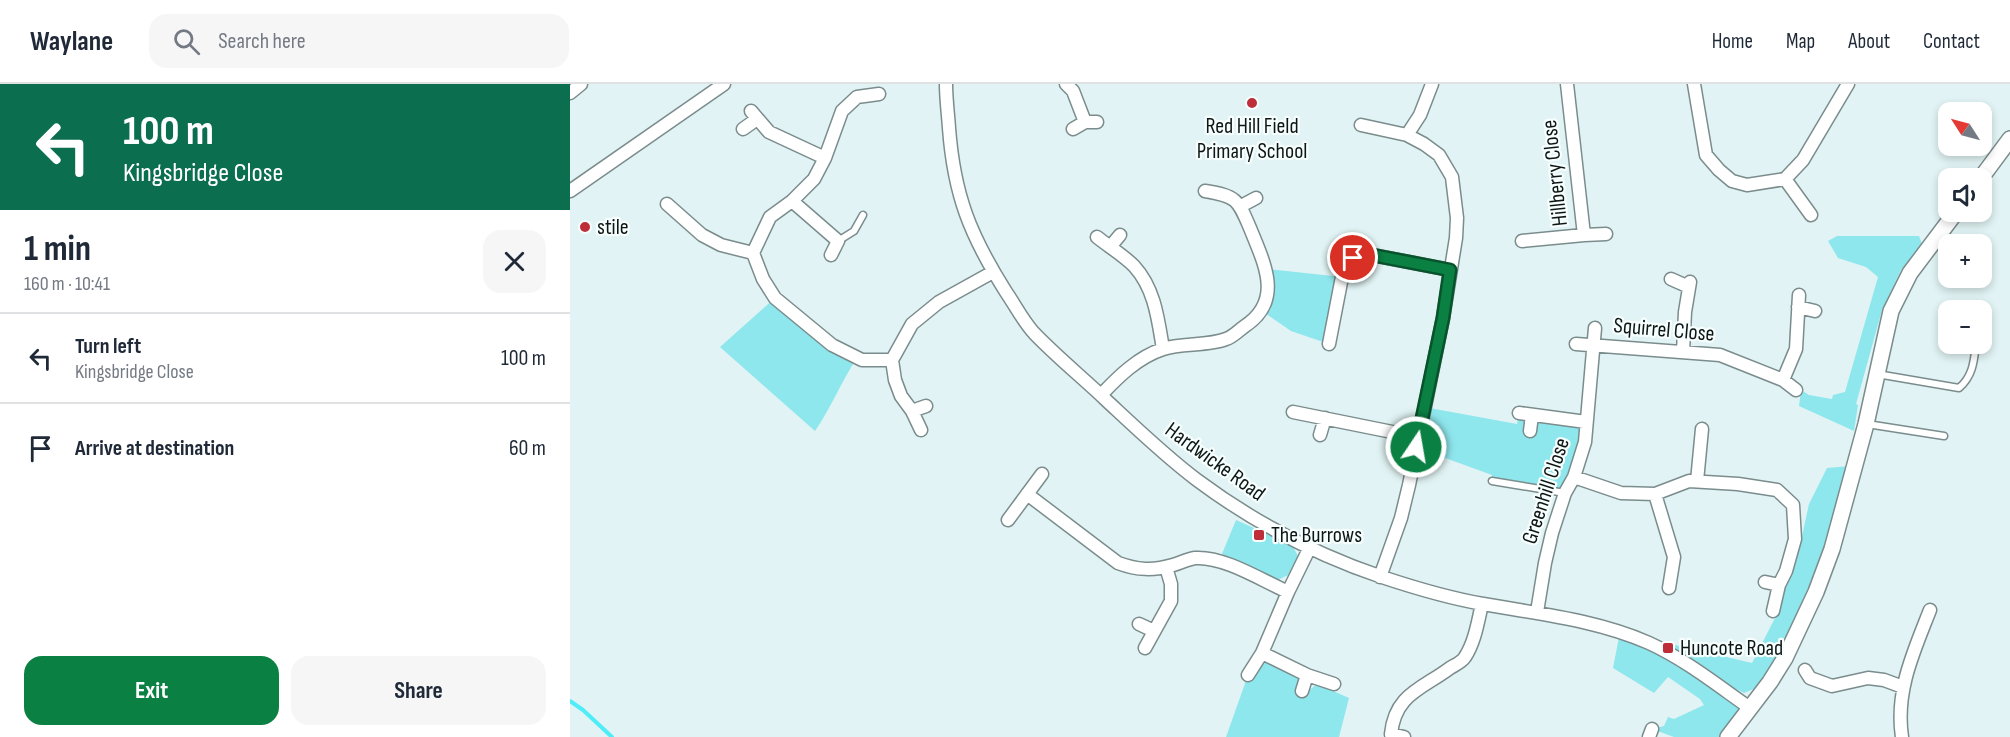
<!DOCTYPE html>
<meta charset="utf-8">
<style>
:root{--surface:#fff;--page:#f6f6f7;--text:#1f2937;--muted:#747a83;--line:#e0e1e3;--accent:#0b8043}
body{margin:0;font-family:"Sofia Sans Condensed",sans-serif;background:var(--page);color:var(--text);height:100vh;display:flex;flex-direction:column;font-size:22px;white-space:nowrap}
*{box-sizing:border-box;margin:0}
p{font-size:20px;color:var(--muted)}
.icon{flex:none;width:33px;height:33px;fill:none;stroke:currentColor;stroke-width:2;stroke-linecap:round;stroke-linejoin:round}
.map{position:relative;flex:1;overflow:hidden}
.drawer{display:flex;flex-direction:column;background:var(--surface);width:570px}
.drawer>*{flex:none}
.guide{background:#0b6e4f;color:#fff;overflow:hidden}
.needle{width:39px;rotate:306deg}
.buttons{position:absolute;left:1368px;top:18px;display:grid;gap:12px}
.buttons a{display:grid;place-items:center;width:54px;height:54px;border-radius:12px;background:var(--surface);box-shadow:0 3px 9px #0003;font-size:30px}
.pin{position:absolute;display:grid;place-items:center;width:51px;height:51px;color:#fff;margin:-26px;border:3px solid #fff;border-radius:50%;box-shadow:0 2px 6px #0007}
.me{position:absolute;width:66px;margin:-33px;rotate:12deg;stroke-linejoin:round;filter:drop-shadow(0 0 4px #0008)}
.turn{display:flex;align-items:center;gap:21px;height:126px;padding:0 24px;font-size:27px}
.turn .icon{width:78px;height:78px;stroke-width:2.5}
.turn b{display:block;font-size:42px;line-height:51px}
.round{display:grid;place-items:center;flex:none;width:63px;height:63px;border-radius:18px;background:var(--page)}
.summary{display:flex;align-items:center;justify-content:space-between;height:102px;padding:0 24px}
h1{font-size:36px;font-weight:700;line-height:45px}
.button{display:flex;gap:12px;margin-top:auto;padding:12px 24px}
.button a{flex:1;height:69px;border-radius:18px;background:var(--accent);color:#fff;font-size:24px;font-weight:700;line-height:69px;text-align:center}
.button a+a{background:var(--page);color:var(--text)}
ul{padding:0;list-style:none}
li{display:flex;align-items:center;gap:18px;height:90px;padding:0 24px;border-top:2px solid var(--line)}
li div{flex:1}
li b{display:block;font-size:22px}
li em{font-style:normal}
header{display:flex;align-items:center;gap:36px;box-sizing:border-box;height:84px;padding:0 30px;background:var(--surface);border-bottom:2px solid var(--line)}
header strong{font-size:28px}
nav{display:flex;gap:33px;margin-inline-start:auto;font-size:21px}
.search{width:420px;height:54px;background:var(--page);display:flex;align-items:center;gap:15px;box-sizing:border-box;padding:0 21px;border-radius:18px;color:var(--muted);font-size:22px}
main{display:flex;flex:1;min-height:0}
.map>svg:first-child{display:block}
</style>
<header>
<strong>Waylane</strong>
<div class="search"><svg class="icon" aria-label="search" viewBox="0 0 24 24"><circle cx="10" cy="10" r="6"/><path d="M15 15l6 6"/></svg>Search here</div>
<nav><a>Home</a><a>Map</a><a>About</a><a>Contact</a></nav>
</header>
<main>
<section class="drawer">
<div class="guide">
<div class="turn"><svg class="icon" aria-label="left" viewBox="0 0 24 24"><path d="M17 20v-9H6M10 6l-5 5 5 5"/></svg><div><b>100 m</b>Kingsbridge Close</div></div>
</div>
<div class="summary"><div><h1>1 min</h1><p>160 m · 10:41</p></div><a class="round"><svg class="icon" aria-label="close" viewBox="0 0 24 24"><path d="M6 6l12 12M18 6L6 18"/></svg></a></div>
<ul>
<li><svg class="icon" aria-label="left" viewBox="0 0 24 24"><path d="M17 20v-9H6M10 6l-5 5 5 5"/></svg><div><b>Turn left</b><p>Kingsbridge Close</p></div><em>100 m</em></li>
<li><svg class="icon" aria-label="arrive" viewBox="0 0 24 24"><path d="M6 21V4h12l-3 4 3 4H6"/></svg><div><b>Arrive at destination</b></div><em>60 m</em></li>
</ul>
<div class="button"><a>Exit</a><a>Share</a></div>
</section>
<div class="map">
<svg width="1440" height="653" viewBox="0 0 1440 653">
<rect width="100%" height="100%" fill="#e1f3f4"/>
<path fill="#8ee7ed" d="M1267 152H1349L1352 160 1331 186 1312 226 1286 320 1288 321 1284 347 1229 322 1231 306 1239 311 1262 315 1263 311 1275 308 1308 193 1296 183 1268 174 1258 157Z
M697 185 772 193 759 260 721 247 692 227Z
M205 214 287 274C271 298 261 324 245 347L150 263Z
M854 323 947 340 949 329 1016 338 995 409 922 397V391L845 363Z
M1280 382 1241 508 1191 602 1174 609 1142 593 1180 624 1158 653H1104L1082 645 1094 642 1098 633 1104 635 1134 621 1130 615 1098 593 1084 609 1043 584 1050 548 1182 579 1208 528 1214 503 1229 466 1239 420 1257 384Z
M666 436 722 461 728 472 718 491 708 496 691 491 652 470Z
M692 569 737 591V608L747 600 779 614 769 653H656L678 591Z"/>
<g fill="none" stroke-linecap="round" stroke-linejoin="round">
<path stroke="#4eedf8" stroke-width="4" d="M0 617 13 626 42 653"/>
<defs>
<path id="service" d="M268 157 284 147 293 131
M1307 290 1389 304C1403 292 1404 277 1406 260
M1297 340 1374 352
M922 397 995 409"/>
<path id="minor" d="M376 0C376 15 378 29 379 44 384 111 400 151 436 208 445 221 453 237 464 249 487 273 513 294 536 316 566 344 595 372 627 396 682 437 747 471 812 493 845 504 879 514 913 520 969 530 1027 536 1079 559 1116 576 1147 601 1180 624
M496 0 503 7 515 38H527
M1124 0 1136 71 1149 86 1162 97 1177 101 1215 95 1233 76 1278 0
M0 9 11 0
M309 10 287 13 272 27 255 74 244 95 222 117 200 133 183 169 193 195 205 214 262 261 292 276H322
M181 27 199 48 255 74
M791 41 837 51
M173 45 187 35
M503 45 515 38
M1215 95 1241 131
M0 107 154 0
M222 117 268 157 261 171
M97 120 132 151 151 161 183 169
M671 122 686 114
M1014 151 1036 150
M527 153C538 162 553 171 564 182 585 205 588 235 593 265
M952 157 1014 151 997 0
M540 163 550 151
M1101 195 1119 203
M1228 223 1245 227
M759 260 772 193C777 179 783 174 797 170L880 186
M1006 260 1150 271 1213 296 1226 265 1229 211
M1113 268 1115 228 1120 198
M1213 296 1226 306
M531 311C548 293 568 273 593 265 611 259 639 262 656 255 663 253 669 246 675 242 714 216 694 179 680 144 668 116 667 112 635 107
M342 327 356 322
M723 328 847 353
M949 329 1016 338
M351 346 342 327 331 312 325 296 322 276 342 240 369 218 423 188
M960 347 962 331
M750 351 755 334
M1004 393 1051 409 1085 410 1119 397 1168 400 1207 406 1223 421 1225 455 1216 487 1209 501 1203 527
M1127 397 1132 345
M457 410 548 479C567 486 583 487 603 481 610 479 618 475 625 474 654 472 691 496 718 508
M1085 410 1104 473 1099 504
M438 436 472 390
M740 463 718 508 692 569 737 591 764 600
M810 493 831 434 839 401 873 234 886 154 887 134 882 93 869 71 854 60 837 51 850 31 862 0
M1195 498 1209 501
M967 528 975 479 982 449 995 409 1004 393 1015 358 1025 244
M569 540 584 547
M575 564 601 517V500L596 483
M1235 586 1240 594 1262 602 1298 594 1314 596 1333 603
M678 591 692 569
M732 607 737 591
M834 653 821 650C825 610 852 605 880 584 885 581 892 578 895 573 905 558 908 537 912 520
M1079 653 1082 645
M1332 653C1325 607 1344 567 1360 526"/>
<path id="tertiary" d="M1411 94 1440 55
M1158 653 1200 598 1215 574 1246 508 1262 465 1296 340 1321 227 1340 189 1386 128"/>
</defs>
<use href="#service" stroke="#7b8c8d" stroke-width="9"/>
<use href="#minor" stroke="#7b8c8d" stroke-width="15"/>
<use href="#tertiary" stroke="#7b8c8d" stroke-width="18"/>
<use href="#service" stroke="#fff" stroke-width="6"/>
<use href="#minor" stroke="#fff" stroke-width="12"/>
<use href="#tertiary" stroke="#fff" stroke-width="15"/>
</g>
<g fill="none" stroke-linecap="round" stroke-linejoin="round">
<defs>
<path id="route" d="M783 174 797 170 880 186 873 234 846 363"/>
</defs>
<use href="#route" stroke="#07532c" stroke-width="15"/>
<use href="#route" stroke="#0b8043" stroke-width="10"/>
</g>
<g fill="#be2e39" stroke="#f6fefe" stroke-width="2">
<circle cx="682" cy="19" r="6"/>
<circle cx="15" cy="143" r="6"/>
<rect x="683" y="445" width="12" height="12" rx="3"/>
<rect x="1092" y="558" width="12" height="12" rx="3"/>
</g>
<g text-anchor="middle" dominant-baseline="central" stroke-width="4.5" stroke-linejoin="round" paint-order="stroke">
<g font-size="22" fill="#0f1515" stroke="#f6fefe" text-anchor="start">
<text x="682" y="42" text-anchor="middle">Red Hill Field<tspan x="682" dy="25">Primary School</tspan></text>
<text x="27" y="143">stile</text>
<text x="701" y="451">The Burrows</text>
<text x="1110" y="564">Huncote Road</text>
</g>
<g font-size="22" fill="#0f1515" stroke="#f6fefe">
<text transform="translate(985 89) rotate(-96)">Hillberry Close</text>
<text transform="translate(1094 246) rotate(5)">Squirrel Close</text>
<text transform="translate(645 378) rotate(36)">Hardwicke Road</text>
<text transform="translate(976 407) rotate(-72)">Greenhill Close</text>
</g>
</g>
</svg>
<div class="buttons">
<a><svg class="needle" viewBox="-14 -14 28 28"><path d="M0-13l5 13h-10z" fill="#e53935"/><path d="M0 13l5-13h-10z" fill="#747a83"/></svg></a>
<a><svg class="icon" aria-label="sound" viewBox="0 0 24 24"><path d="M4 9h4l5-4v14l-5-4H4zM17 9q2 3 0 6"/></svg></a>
<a>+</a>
<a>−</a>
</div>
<div class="pin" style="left:783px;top:174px;background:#d93025"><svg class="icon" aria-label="arrive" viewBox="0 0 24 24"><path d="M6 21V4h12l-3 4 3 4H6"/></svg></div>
<svg class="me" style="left:846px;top:363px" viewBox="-20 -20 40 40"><circle r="17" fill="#0b8043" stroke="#fff" stroke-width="3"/><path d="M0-11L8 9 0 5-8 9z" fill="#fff"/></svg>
</div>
</main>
